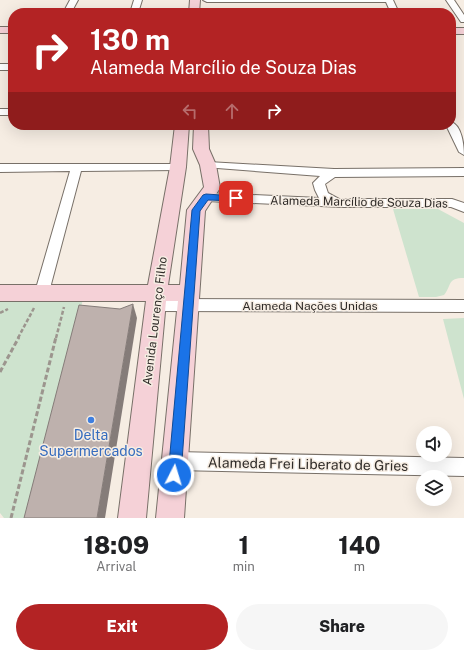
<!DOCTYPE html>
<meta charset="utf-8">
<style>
:root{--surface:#fff;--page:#f6f6f6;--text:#202124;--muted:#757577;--accent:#b32324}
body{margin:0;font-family:"Public Sans",sans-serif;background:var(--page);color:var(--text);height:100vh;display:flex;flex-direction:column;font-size:15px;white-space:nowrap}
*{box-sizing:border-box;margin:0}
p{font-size:13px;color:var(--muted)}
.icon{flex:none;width:22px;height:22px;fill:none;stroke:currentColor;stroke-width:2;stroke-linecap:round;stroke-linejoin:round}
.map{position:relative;height:518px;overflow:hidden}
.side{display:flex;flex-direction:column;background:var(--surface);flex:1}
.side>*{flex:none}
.banner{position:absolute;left:8px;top:8px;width:448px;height:122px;border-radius:16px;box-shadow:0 4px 16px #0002;background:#b32324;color:#fff;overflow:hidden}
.buttons{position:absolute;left:416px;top:426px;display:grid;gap:8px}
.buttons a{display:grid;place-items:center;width:36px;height:36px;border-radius:50%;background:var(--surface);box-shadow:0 4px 16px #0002;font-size:20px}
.pin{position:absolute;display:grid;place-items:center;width:34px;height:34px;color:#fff;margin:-17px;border-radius:8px;box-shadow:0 2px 6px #0006}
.me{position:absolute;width:44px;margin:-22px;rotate:5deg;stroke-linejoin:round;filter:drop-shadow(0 0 3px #0008)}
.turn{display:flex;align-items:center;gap:14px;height:84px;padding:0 16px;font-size:18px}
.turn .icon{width:52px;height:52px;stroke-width:2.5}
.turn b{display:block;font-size:28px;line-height:34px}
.lanes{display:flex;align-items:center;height:38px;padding:0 16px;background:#0003;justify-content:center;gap:20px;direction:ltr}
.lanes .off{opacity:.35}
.eta{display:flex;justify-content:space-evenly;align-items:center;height:68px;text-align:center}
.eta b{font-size:24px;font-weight:800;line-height:28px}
.button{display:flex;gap:8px;margin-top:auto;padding:8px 16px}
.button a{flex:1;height:46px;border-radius:24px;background:var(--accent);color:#fff;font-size:16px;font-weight:800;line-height:46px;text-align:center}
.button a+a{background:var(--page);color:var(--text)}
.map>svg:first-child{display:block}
</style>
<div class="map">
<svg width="464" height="518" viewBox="0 0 464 518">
<rect width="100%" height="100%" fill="#f6ede3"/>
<path fill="#cee3ce" d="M393 209H438L464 223V278C447 278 452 285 444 295L436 297H419Z
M0 299H83L30 518H4L0 513Z
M464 318V399L443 319Z"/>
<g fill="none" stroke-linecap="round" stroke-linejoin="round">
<defs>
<path id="street" d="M70 0H78L71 13H63Z
M134 0H142L138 13H130Z
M203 0H393L399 13H391L386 2H207Z
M446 0H454L464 15V22H461Z
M0 64H13V70H0Z
M0 109H13V115H0Z
M451 122C462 125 464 146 464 155L459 152 446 125H451Z
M208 162 334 169 464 168V176L335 177 325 184 328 193 339 199H452L464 203V212L451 207H342L206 201 202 200 200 197 202 194 206 193 319 198 315 190 313 183 320 176 204 167 203 165 204 163Z
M0 164H178L182 165 183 167 182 169 178 170 81 171 49 292 47 296 42 298 37 296 35 292 70 171 0 172Z
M156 299 464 300V312L156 311 151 309 149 305 151 301Z
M176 452 464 458V476L176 470 170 467 167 461 170 455Z"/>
<path id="secondary" d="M190 0H200L199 13H189Z
M0 27H13V33H0Z
M451 28H464V34H451Z
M175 125H189L186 167 168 285H180L187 210 204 187 200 165 193 149 194 125H208L209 149 216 165 220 188 205 211 184 518H156L178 301H166L146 518H118L146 301H0V285H148L170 167Z"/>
</defs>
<use href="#street" stroke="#787068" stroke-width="2"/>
<use href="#secondary" stroke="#787068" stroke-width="2"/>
<path stroke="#9c958e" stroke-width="2.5" stroke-dasharray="4 2" stroke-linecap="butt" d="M0 313 8 309
M18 338 34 308
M56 338 64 307"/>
<path stroke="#9c958e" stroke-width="3" stroke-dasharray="5 2.5" stroke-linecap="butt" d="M0 372 19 337
M11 518 56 337"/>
<use href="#street" fill="#fff" fill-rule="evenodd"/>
<use href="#secondary" fill="#f5d1d7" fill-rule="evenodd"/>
</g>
<path fill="#857c79" d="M133 304 137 318 105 518H97Z"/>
<path fill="#beb1ad" stroke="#857c79" d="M133 304 97 518H24L79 305 120 309Z"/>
<path fill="#1a73e8" stroke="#114b97" d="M206 194 236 196 240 198 236 201 208 200 200 211 181 475 179 480 174 482 170 480 168 475 192 210 203 195Z"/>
<circle fill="#3f7fe0" stroke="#f6ede3" stroke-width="1.5" cx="91" cy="420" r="4"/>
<g text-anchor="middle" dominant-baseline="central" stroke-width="3" stroke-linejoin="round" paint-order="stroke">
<g font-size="12" fill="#2f2b28" stroke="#f6ede3">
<text transform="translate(359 202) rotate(1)">Alameda Marcílio de Souza Dias</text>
<text x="310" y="306">Alameda Nações Unidas</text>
<text transform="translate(155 321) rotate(-83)">Avenida Lourenço Filho</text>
</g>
<g font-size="14" fill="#366cbe" stroke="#f6ede3">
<text x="91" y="435">Delta<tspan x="91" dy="16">Supermercados</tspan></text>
</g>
<g font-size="14" fill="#2f2b28" stroke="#f6ede3">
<text transform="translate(308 464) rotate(1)">Alameda Frei Liberato de Gries</text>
</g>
</g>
</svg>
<div class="buttons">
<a><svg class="icon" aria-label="sound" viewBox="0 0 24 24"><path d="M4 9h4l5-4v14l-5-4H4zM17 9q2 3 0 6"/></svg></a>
<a><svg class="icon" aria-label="layers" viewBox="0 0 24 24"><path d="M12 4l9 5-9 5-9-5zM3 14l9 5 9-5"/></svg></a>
</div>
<div class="pin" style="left:236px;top:198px;background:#d93025"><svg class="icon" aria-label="arrive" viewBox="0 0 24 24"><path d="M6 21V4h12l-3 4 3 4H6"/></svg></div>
<svg class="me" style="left:174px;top:475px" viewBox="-20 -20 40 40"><circle r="17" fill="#1a73e8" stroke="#fff" stroke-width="3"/><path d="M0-11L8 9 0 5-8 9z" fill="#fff"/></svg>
<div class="banner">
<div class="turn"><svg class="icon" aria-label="right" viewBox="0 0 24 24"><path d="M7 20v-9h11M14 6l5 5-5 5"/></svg><div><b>130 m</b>Alameda Marcílio de Souza Dias</div></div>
<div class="lanes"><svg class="icon off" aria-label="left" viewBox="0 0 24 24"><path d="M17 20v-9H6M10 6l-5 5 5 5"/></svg><svg class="icon off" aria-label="ahead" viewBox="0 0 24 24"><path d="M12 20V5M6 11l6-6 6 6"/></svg><svg class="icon" aria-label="right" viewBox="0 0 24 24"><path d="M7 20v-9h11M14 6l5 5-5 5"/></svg></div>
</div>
</div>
<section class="side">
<div class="eta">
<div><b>18:09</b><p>Arrival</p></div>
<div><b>1</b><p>min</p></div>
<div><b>140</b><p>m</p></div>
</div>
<div class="button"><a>Exit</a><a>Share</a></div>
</section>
